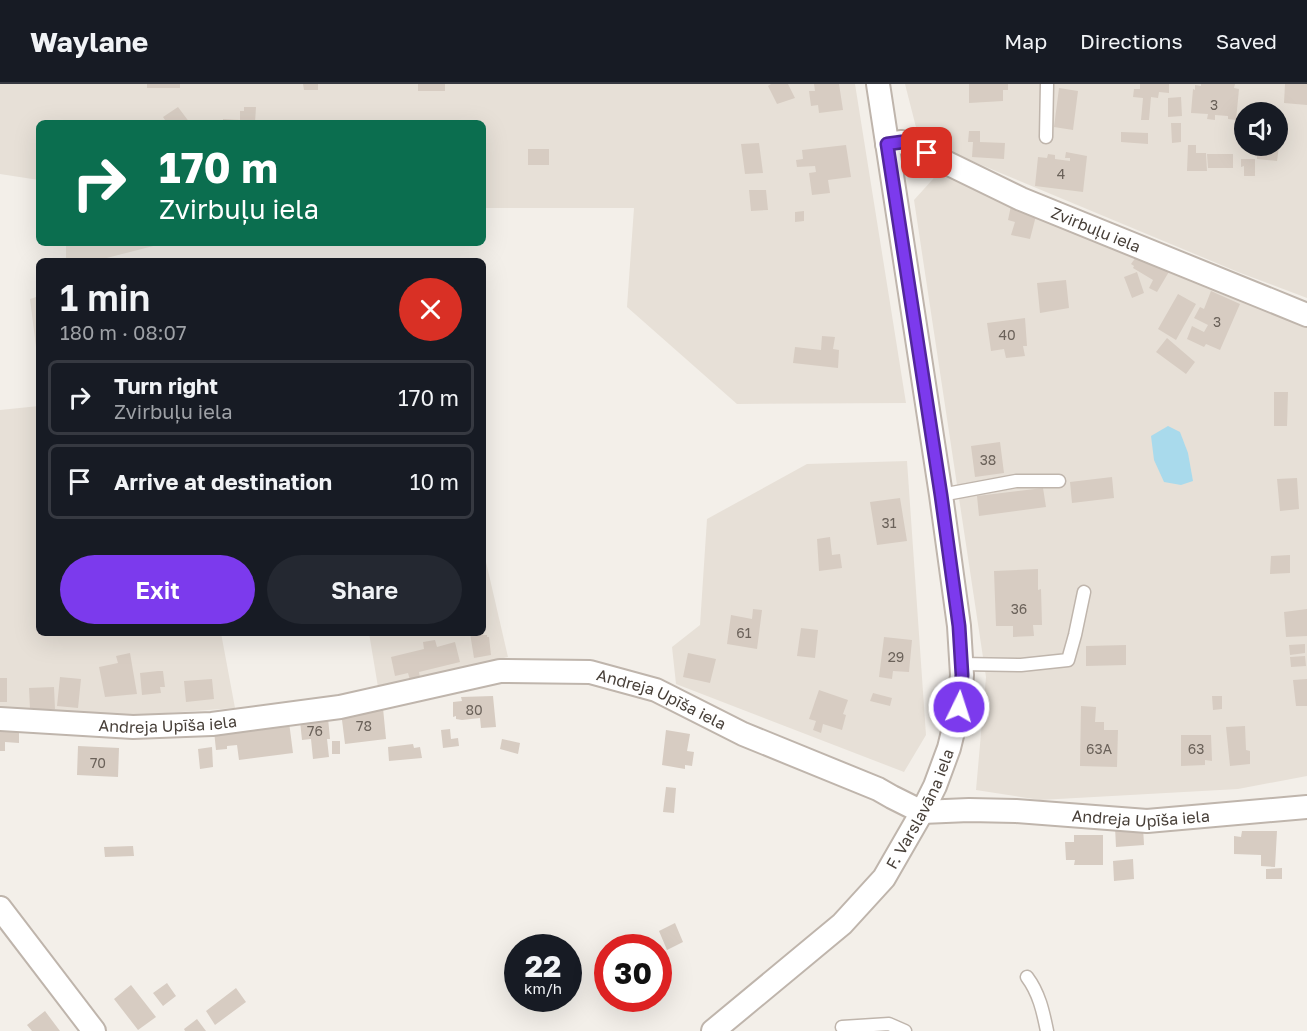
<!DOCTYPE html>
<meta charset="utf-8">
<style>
:root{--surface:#171b24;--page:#242831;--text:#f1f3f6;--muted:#9ea1a6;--line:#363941;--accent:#7c3aed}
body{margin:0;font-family:"Golos Text",sans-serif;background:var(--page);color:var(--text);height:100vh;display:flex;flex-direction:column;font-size:22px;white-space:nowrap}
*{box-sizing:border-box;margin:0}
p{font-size:20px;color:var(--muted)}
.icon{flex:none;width:33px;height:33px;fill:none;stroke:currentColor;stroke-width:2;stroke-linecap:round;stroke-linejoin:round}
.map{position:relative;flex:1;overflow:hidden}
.panel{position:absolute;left:36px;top:174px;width:450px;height:378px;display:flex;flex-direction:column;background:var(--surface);border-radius:9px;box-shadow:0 6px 24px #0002}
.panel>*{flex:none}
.guide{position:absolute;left:36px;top:36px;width:450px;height:126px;border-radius:9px;box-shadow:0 6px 24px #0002;background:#0b6e4f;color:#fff;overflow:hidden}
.controls{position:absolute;left:1234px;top:18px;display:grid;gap:12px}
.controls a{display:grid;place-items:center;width:54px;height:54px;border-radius:50%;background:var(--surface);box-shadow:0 6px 24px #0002;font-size:30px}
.speed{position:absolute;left:504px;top:850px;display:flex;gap:12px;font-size:30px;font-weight:700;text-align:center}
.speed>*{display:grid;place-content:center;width:78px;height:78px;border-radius:50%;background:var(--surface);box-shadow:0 6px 24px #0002;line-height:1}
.speed small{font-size:15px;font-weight:400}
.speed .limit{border:9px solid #d22;background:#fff;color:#111}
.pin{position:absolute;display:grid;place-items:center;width:51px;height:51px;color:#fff;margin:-26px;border-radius:12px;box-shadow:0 3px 9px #0006}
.me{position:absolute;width:66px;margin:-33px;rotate:4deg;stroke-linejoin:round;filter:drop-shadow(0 0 4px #0008)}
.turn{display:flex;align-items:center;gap:21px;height:126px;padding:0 24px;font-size:27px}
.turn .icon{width:78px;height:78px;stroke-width:2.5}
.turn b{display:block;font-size:42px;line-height:51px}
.round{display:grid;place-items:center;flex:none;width:63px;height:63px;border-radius:32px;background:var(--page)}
.summary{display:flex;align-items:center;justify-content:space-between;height:102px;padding:0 24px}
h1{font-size:36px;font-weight:600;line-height:45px}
.action{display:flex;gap:12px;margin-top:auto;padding:12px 24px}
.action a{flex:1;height:69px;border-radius:36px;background:var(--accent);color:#fff;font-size:24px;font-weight:600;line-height:69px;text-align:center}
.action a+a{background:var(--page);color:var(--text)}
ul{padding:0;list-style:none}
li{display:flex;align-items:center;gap:18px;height:75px;margin:0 12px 9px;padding:0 12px;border:3px solid var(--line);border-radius:9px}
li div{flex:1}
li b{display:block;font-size:22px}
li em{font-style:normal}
header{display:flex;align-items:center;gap:36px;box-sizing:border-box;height:84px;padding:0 30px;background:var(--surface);border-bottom:2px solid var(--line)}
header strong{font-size:28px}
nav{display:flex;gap:33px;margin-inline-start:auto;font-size:21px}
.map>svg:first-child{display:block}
</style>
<header>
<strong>Waylane</strong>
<nav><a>Map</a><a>Directions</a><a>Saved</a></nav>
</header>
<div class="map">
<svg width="1307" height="947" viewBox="0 0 1307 947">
<rect width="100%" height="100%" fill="#f3efe9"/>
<path fill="#e7e0d7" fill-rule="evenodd" d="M0 0H855L906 319 737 320 627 223 634 124H483V39H39V96L0 90Z
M905 0H1307V214L1238 188 919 55ZM1245 28H1278V62H1245Z
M942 85 1307 241V692L1238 705 1040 716 976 706 986 593 914 116Z
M66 159H165L95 177H66Z
M39 212V287L30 215Z
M39 322V549H221L235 624 140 631 0 625V326Z
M907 377 926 651 904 688 676 600 672 563 700 541 707 435 807 380Z
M483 465 508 573 378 603 369 549H483Z"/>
<path fill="#a9daec" d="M1168 342 1180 348 1188 369 1193 397 1181 401 1164 398 1154 376 1151 352Z"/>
<path fill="#d7ccc2" d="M147 0H180V4H147Z
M303 0H318V6H304Z
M418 0H445V7H418Z
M771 0H788L795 14 777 20 768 2Z
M814 0H839L843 26 819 29 818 21 811 22 809 7H815Z
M969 0H1008V6H1003V17L969 19Z
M1140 0H1169V9L1159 8 1158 14 1151 13 1149 36H1141L1143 14 1133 13 1134 5H1140Z
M1201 0H1235L1234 4 1239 5 1236 36 1228 35V32L1215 31V36L1207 35 1208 30 1191 29 1193 5 1195 6V1L1201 2Z
M1285 0H1307V21L1284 19Z
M1059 4 1078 7 1073 46 1054 43Z
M1181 13 1182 32 1168 33V14Z
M178 23 190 39H167L163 33Z
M244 23H256L255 39H223V35L240 36V27H244Z
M1171 39H1181V58L1172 59Z
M969 47H980V58L1005 59 1004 75 972 73 973 58H968Z
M1121 48 1148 49V60L1121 58Z
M759 59 763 89 745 90 741 60Z
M846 61 851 93 828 96 830 109 812 111 809 89 816 88 815 82 797 83 796 76 803 75 802 66Z
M1188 61H1196V69H1206L1207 87H1187Z
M1257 62H1279L1277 77 1257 75Z
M528 65H549V81H528Z
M1066 68 1087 72 1083 108 1035 102 1038 73 1047 74 1048 70 1055 71V75L1070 77V74H1065Z
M1207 70H1233V84H1208Z
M1241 75H1255V92H1244V82L1241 83Z
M749 106H766L768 126 751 127Z
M1012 117 1038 124 1030 155 1011 151 1015 138 1008 136Z
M804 127V137L795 138V128Z
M1136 173 1170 186 1157 208 1149 204 1153 196 1133 184 1134 182 1131 180Z
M1137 188 1144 209 1132 214 1124 193Z
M1066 196 1069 224 1040 229 1037 199Z
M1211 207 1240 220 1220 266 1206 260 1204 263 1187 255 1192 242 1204 248 1208 241 1194 234 1200 223 1204 225Z
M1178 210 1196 220 1176 256 1158 245Z
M1025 234 1027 262H1023L1025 272 1006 274 1004 265 991 267 987 239Z
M822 252 835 253 833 265 839 266 838 284 793 279 795 263 821 266Z
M1167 254 1195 278 1186 290 1156 268Z
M1274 308H1288L1287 342H1274Z
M1000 358 1004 389 975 393 971 362Z
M1112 393 1114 414 1072 419 1070 398Z
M1297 394 1299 425 1280 427 1277 395Z
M1043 404 1046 423 979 432 977 412Z
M900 414 907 457 877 461 870 418Z
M830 453 832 471 840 470 842 484 819 487 817 455Z
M1290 471V489L1270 490 1271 472Z
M1038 485V506L1041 505 1042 541H1033L1034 552 1013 553V542H996L994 487Z
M753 525 762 526 757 565 727 560 731 531 752 535Z
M1307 525V552L1286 553 1284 528Z
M801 544 818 546 815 574 797 572Z
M470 549H483V551H487V553H489L491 571 474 574Z
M884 553 912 556 909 588 893 587 892 595 879 593Z
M435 556 437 563 455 558 460 578 419 588 420 594 410 596 408 589 395 592 391 573 424 565 423 558Z
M1305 560V569L1290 571 1289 561Z
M1126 561V581L1086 582V562Z
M130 569 137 610 105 613 99 583 118 579 116 572Z
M688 569 716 575 710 599 683 593Z
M1305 572 1306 582 1291 583 1290 573Z
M158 587H163L165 603H160L161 609 142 611 140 589Z
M60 593 81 595 78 624 57 622Z
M0 594H7V618H0Z
M212 595 214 615 186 618 184 597Z
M1307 595V622H1296L1293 596Z
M54 603 55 625H30L29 604Z
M819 606 848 616 843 630 846 631 842 646 823 640 821 649 813 646 816 637 809 635Z
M873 609 892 614 890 622 870 617Z
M493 612 496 643 481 644 480 634 462 636 456 635V632L453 633V618L462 617 461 613Z
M1212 612H1222V625L1213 626Z
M1081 622 1096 623 1095 638H1104V646H1118L1117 683 1080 682Z
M383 624 386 655 345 660 341 628Z
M328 634 330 655H327L329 673 313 675 311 655 302 656 300 637Z
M289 638 293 669 239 676 237 661 227 662V665L216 666 214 647Z
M1245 642 1246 666 1250 667V680L1230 682 1226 643Z
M0 645 19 646V659L5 658V667H0Z
M450 645 451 655 458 654 459 662 443 664 441 646Z
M666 646 690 650 687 667 694 668 692 682 685 681V685L662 681Z
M1181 651H1211L1212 677 1205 676V681L1181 682Z
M502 655 520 659 518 670 500 665Z
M332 657H340V670H332Z
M413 660 414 664 420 663 422 674 389 677 388 663Z
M78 662 119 664 118 693 77 691Z
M212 663 213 683 200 685 198 665Z
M666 703 676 704 674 729 663 728Z
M1115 743H1143L1144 761 1116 763Z
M1242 747H1277L1275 783 1261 782V771L1234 770V752L1241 753Z
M1074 751H1103V781H1074L1075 776H1066L1065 758H1074Z
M133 762 134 772 105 773 104 763Z
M1133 775 1134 795 1114 797 1113 777Z
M1282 784V795H1266V785Z
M675 839 683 858 667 866 659 847Z
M167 899 176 912 163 922 153 909Z
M131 901 156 933 138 946 114 915Z
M236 904 246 918 215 941 206 927Z
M45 927 60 947H32L27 941Z
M197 935 206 947H185L184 945Z"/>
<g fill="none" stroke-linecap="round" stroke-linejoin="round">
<defs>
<path id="lane" d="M1046 53 1047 0
M941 411 1016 397H1059
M961 580 1021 581 1068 576 1075 551 1084 508
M1027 893C1039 909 1043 927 1047 947
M842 943 889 940 905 947"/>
<g id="street">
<path id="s1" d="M887 60 902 58 908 60 1021 115 1307 231"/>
<path id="s2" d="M0 635 133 643 212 640 340 623 500 587 590 588 656 606 743 650 878 705 892 713 922 728 969 726 1016 727 1147 737 1307 723"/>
<path d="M0 824 94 947"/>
<path id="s3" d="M713 947 842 840 884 794 922 728 935 702 949 664 959 623 962 591 959 542 941 411 878 0"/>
</g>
</defs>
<use href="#lane" stroke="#bfb5ac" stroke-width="15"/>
<use href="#street" stroke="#bfb5ac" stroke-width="26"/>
<use href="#lane" stroke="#fff" stroke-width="12"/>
<use href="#street" stroke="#fff" stroke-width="22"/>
</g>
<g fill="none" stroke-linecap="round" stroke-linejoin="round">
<defs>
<path id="route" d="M927 69 902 58 887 60 941 411 959 542 962 591 959 623"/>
</defs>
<use href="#route" stroke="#51269a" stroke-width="15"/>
<use href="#route" stroke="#7c3aed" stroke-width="10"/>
</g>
<g text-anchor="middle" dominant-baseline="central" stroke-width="4.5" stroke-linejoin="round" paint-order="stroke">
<g font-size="14" fill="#6b625a">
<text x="1214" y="20">3</text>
<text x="1061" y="89">4</text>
<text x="1217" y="237">3</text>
<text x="1007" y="250">40</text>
<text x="988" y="375">38</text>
<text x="889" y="438">31</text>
<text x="1019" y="524">36</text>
<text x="744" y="548">61</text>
<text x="896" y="572">29</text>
<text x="474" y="625">80</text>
<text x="364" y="641">78</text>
<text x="315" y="646">76</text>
<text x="1099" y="664">63A</text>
<text x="1196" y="664">63</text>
<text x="98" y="678">70</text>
</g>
<g font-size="16" fill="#473f38" stroke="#fff">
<text stroke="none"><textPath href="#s1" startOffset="228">Zvirbuļu iela</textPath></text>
<text stroke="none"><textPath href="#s2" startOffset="672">Andreja Upīša iela</textPath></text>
<text stroke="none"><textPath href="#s2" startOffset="168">Andreja Upīša iela</textPath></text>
<text stroke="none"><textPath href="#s3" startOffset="308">F. Varslavāna iela</textPath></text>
<text stroke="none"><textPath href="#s2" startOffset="1176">Andreja Upīša iela</textPath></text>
</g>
</g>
</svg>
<div class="controls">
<a><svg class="icon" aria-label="sound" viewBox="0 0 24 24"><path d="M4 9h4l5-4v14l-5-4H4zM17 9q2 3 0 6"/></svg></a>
</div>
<div class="speed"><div>22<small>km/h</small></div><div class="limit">30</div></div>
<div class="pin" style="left:927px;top:69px;background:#d93025"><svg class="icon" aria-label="arrive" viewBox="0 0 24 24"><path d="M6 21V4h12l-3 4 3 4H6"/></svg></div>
<svg class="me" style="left:959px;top:623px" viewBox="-20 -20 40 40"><circle r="17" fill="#7c3aed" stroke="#fff" stroke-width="3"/><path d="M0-11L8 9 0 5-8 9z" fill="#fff"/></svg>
<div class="guide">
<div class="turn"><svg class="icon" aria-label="right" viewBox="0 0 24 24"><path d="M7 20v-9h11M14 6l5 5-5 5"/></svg><div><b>170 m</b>Zvirbuļu iela</div></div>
</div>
<section class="panel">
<div class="summary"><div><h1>1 min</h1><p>180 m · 08:07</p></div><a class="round" style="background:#d93025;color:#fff"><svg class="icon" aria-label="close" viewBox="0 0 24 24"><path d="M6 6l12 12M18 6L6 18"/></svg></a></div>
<ul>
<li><svg class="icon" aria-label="right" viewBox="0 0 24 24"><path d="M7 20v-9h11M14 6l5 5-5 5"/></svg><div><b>Turn right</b><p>Zvirbuļu iela</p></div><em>170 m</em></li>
<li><svg class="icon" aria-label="arrive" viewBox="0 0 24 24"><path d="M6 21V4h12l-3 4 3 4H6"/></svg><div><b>Arrive at destination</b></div><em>10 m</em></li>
</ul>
<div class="action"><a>Exit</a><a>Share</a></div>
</section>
</div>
